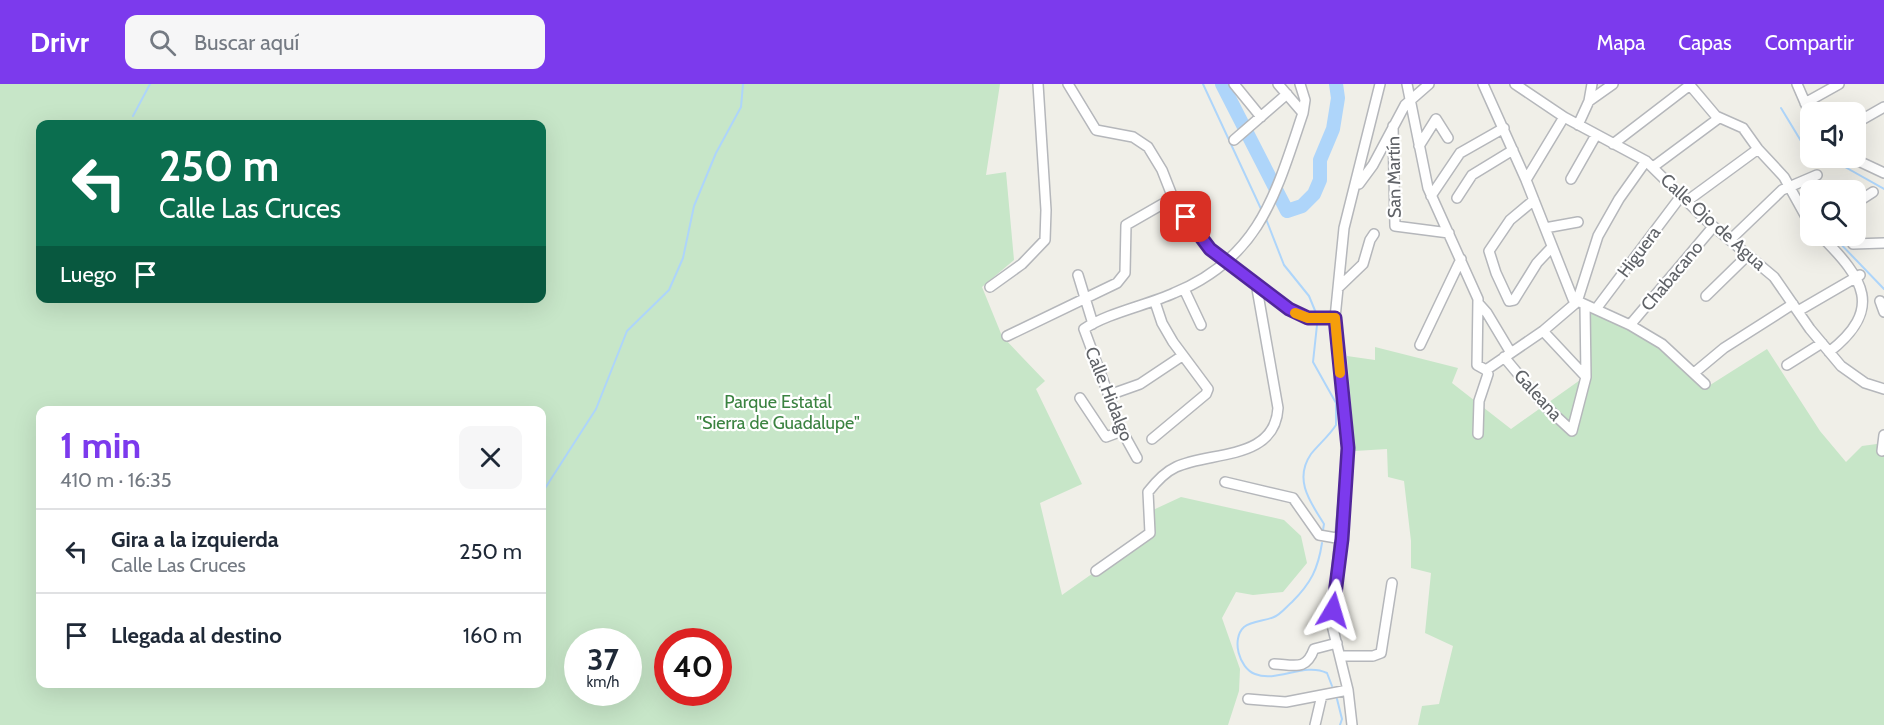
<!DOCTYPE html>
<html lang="es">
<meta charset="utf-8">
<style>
:root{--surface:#fff;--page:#f6f6f7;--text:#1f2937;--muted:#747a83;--line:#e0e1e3;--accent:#7c3aed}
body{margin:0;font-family:Cabin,sans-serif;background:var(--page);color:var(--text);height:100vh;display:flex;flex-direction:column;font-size:22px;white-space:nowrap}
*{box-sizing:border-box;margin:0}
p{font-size:20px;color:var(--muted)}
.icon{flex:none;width:33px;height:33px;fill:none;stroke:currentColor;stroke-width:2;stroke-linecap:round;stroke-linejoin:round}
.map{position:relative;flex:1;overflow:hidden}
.side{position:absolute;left:36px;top:322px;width:510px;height:282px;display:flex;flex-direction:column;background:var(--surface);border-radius:12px;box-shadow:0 6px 24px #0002}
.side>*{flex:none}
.hud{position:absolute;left:36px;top:36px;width:510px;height:183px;border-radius:12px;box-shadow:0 6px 24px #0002;background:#0b6e4f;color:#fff;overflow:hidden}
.fabs{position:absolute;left:1800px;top:18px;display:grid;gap:12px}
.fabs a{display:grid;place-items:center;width:66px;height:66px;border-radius:12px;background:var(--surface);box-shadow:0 6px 24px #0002;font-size:30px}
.speed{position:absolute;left:564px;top:544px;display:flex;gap:12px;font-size:30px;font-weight:700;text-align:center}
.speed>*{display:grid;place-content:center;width:78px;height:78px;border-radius:50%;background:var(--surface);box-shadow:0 6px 24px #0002;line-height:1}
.speed small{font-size:15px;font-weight:400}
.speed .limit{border:9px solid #d22;background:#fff;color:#111}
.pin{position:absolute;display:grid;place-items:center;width:51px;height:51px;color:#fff;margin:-26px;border-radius:12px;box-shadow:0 3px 9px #0006}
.me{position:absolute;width:66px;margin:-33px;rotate:7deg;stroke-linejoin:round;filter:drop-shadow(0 0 4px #0008)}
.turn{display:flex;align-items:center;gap:21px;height:126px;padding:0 24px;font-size:27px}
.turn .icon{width:78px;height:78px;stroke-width:2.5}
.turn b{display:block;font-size:42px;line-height:51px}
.then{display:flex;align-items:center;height:57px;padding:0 24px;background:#0003;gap:12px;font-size:22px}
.round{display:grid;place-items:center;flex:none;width:63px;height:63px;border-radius:12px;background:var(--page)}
.summary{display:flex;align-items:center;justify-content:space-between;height:102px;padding:0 24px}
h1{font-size:36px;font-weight:800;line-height:45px;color:var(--accent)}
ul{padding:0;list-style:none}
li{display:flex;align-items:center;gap:18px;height:84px;padding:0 24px;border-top:2px solid var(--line)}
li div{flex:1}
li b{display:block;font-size:22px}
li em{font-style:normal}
header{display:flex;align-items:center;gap:36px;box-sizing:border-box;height:84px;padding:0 30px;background:var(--accent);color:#fff}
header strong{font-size:28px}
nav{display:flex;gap:33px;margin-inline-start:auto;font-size:21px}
.search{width:420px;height:54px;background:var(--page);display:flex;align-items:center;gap:15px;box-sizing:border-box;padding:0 21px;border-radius:12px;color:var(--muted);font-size:22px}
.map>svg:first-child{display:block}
</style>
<header>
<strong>Drivr</strong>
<div class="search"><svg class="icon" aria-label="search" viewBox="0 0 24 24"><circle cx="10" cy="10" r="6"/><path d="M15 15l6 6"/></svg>Buscar aquí</div>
<nav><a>Mapa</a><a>Capas</a><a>Compartir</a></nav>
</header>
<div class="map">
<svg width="1884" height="641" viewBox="0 0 1884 641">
<rect width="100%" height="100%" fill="#f0efe8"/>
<path fill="#c7e6c8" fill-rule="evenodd" d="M0 0H1000L986 91 1006 88 1014 176 982 203 1002 252 1045 297 1036 305 1082 400 1040 419 1062 511 1150 449 1153 426 1181 413 1284 436 1301 452 1307 479 1283 508 1253 511 1236 508 1222 534 1240 585 1239 607 1228 641H0ZM40 40H542V214H40ZM40 327H542V600H40ZM578 558H628V609H578ZM668 558H718V609H668Z
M1588 226C1640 244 1667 267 1707 303L1767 265 1820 347 1846 378 1862 362 1884 359V641H1418L1422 622 1439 620 1453 562 1425 549 1431 489 1411 484V457L1404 397 1388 393 1387 365 1355 367 1347 272 1375 276V263L1458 284 1452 299 1511 345 1590 289Z"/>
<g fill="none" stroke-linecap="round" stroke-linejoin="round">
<path stroke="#aed5fa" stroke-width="2" d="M1203 0 1262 127
M1781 24 1801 57 1810 63
M133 32 150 0
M1829 74 1884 105
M1266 135 1284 181 1309 212 1316 229
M1833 152 1884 205
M1317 241 1313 278 1336 319V341C1329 352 1319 360 1311 370 1293 396 1311 419 1324 440L1323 446
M542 409 596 325 627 247 669 206 683 174 694 122 716 69 741 23 743 0
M1322 459C1318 485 1311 499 1292 518 1286 523 1281 530 1274 533 1265 537 1252 537 1244 543 1231 555 1239 584 1255 590 1277 599 1304 578 1327 589L1332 602
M1337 615 1342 635 1340 641"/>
<path stroke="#aed5fa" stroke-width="14" d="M1222 0 1287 127 1302 122 1314 110 1320 96V76L1333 45 1338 14 1336 0"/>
<defs>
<path id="minor" d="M1068 0 1096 46 1133 53 1148 63 1162 86 1173 114 1210 164 1289 225 1308 234H1335
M1234 0 1261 33
M1278 0 1303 29
M1407 0 1428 104 1478 215 1477 281 1486 286
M1483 0 1526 96 1573 215 1630 241 1662 260 1705 300
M1515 0 1564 33 1646 77 1707 137 1774 193 1810 245 1841 282 1865 299 1884 305
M1689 0 1716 32 1743 44 1758 65 1784 93 1810 140
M1797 0 1810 30
M1589 17 1613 0
M1805 19 1839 0
M1856 39 1884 23
M1578 41 1589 17 1592 0
M1393 42 1395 142 1449 149
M1234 56 1287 10
M1613 60 1690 1
M1419 62 1436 35 1448 54
M1852 74 1884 89
M1653 83 1719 34
M1571 95 1596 51
M1526 96 1564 33
M1359 100 1373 81 1405 21 1429 0
M1431 112 1460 69 1504 44
M1457 114 1472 91 1513 66
M1534 116 1510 136 1489 167 1496 189 1509 217 1514 216 1537 179 1552 163
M1687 117 1758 65
M1856 119 1873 108
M1545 144 1578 138
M1821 152C1864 195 1884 225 1829 268
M1730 156 1782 106 1817 91
M1853 160 1884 159
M1078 191 1093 240
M990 203 1022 180 1045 156 1046 126 1038 0
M1338 204 1363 180 1370 156 1374 150
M1184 205 1201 241
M1706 212 1748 171
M1880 217 1884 228
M1577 218 1598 152 1619 115 1646 77
M1479 220 1487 229 1511 269
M1596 225 1681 112
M1798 227 1860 191
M1630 241 1713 143
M1543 247 1586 293
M1007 252 1117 199 1125 189 1126 141 1173 114
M1420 261 1461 175
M1504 273 1544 321 1572 347 1586 293 1585 221
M1787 281 1822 259
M1486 286 1543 247 1577 218
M1694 289 1724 264 1793 220
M1109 311 1140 300 1182 272
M1080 314 1106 353 1122 347
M1478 350 1479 317 1488 290 1486 286
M1152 355 1206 310 1208 305 1173 258 1162 239 1155 218
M1882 367 1884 351
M1137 374 1122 347 1084 245C1107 229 1148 221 1174 209 1260 174 1276 109 1303 29L1305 16 1300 0
M1225 398 1293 414 1319 451 1342 455
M1096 487 1150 449 1148 408C1155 399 1165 388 1176 383 1210 367 1275 377 1278 324L1256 199
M1340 572H1373L1381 569 1392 499
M1274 580C1295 581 1306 587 1314 565L1337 559
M1248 615 1286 618 1348 606
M1315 641 1322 611
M1352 641 1348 606 1332 541 1348 365 1335 234 1344 144 1380 0"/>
</defs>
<use href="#minor" stroke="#b5b7bb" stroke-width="12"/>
<use href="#minor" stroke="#fff" stroke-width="9"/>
</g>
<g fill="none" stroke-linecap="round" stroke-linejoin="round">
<defs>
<path id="route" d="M1186 133 1210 165 1289 225 1308 234H1335L1348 364 1342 455 1333 526"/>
</defs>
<use href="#route" stroke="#51269a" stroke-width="15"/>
<use href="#route" stroke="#7c3aed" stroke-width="10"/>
<path stroke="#f59e0b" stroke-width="10" d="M1295 229 1308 234H1335L1340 289"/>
</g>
<g text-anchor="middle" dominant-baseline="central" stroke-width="4.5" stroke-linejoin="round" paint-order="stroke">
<g font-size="18" fill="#5f6267" stroke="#fff">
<text transform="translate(1394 93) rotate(-91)">San Martín</text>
<text transform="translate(1713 138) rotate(42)">Calle Ojo de Agua</text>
<text transform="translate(1639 168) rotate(-53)">Higuera</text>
<text transform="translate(1672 192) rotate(-50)">Chabacano</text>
<text transform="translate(1109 310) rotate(68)">Calle Hidalgo</text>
<text transform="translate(1538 311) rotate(48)">Galeana</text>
</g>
<g font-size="18" fill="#3b8341" stroke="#fff">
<text x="778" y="318">Parque Estatal<tspan x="778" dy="21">"Sierra de Guadalupe"</tspan></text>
</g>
</g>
</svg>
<div class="fabs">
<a><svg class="icon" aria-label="sound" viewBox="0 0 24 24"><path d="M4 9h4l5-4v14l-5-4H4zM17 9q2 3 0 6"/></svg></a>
<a><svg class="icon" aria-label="search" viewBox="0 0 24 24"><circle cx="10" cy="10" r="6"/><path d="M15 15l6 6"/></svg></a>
</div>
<div class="speed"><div>37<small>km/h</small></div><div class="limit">40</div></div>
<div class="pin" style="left:1186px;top:133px;background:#d93025"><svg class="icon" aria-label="arrive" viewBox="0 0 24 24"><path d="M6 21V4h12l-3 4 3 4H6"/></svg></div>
<svg class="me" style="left:1333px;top:526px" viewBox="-20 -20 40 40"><path d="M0-17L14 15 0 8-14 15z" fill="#7c3aed" stroke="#fff" stroke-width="4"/></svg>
<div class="hud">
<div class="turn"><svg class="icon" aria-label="left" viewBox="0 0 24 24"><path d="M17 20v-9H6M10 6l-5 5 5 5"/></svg><div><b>250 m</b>Calle Las Cruces</div></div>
<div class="then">Luego<svg class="icon" aria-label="arrive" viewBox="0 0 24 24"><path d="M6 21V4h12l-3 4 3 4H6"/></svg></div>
</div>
<section class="side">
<div class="summary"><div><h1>1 min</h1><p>410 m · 16:35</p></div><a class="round"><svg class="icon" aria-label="close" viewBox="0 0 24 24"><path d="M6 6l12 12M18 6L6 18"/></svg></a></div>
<ul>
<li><svg class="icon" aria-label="left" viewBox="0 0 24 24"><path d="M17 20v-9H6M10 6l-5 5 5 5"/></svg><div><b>Gira a la izquierda</b><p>Calle Las Cruces</p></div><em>250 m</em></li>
<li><svg class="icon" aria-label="arrive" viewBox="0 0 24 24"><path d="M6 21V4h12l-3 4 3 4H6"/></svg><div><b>Llegada al destino</b></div><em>160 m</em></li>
</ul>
</section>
</div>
